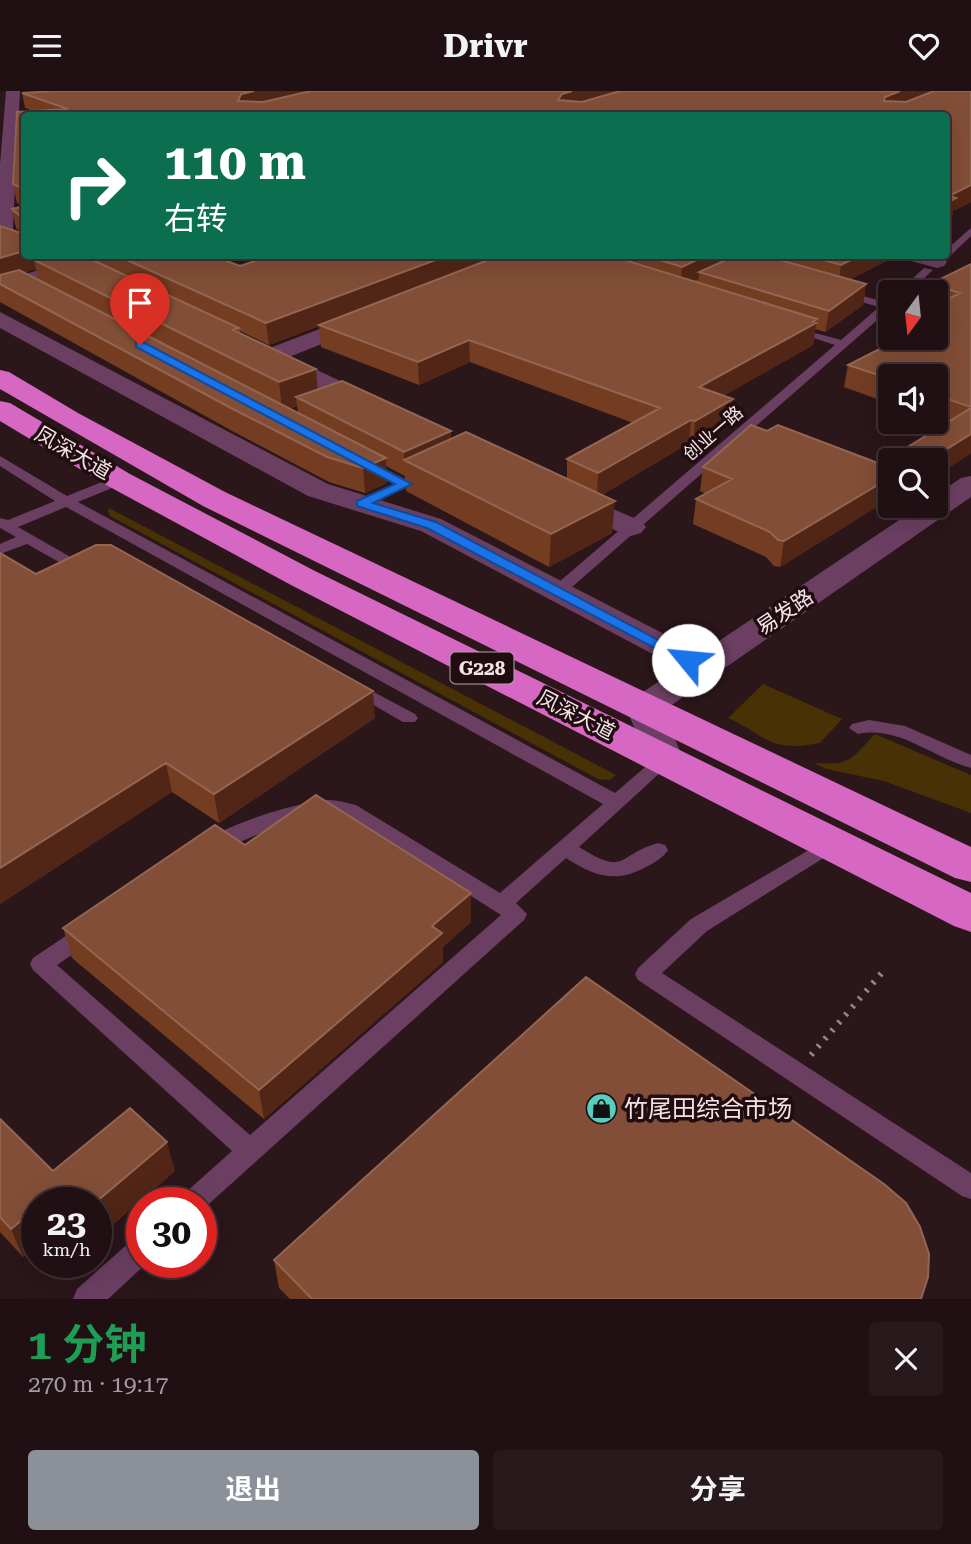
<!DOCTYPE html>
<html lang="zh">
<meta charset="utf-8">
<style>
:root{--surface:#201014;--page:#28191d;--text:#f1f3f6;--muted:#a29da0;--line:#3d3034;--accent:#8c9099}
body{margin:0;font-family:"Roboto Serif","Noto Sans SC",serif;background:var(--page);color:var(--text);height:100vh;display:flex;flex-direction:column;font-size:26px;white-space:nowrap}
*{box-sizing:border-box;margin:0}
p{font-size:23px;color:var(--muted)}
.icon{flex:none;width:38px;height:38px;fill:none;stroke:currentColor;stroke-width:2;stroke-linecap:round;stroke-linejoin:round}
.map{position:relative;height:1208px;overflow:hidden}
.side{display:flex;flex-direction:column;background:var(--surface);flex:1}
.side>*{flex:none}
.banner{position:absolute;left:21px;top:21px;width:929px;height:147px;border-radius:7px;box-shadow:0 7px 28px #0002,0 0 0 2px var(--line);background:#0b6e4f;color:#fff;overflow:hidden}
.needle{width:46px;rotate:195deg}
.controls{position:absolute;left:878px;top:189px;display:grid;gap:14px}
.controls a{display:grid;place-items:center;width:70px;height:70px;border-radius:7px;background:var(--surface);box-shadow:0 7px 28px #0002,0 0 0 2px var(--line);font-size:35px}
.speed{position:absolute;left:21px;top:1096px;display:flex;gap:14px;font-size:35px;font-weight:700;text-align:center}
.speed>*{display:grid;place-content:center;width:91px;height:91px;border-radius:50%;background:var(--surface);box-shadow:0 7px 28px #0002,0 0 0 2px var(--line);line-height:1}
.speed small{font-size:18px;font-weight:400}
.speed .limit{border:10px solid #d22;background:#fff;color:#111}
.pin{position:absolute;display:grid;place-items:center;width:60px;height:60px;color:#fff;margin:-72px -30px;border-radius:50% 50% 50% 0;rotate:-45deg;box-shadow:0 0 7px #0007}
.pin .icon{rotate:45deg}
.me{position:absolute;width:77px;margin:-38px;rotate:298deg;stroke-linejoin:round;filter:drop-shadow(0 0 5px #0008)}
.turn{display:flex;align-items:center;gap:24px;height:147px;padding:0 28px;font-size:32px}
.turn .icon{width:91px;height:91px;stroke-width:2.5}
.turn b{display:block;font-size:49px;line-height:60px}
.round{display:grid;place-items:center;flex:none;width:74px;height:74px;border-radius:7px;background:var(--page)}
.head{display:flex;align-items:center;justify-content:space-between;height:119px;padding:0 28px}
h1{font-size:42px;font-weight:700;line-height:52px;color:#1e9e55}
.button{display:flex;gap:14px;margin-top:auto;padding:14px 28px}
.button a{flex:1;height:80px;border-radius:7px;background:var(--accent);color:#fff;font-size:28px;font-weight:700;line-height:80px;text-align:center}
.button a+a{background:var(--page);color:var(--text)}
header{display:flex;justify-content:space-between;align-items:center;height:91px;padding:0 28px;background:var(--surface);font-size:32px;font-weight:700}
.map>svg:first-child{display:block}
</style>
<header><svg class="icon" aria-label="menu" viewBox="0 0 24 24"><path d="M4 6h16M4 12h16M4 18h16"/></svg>Drivr<svg class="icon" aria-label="heart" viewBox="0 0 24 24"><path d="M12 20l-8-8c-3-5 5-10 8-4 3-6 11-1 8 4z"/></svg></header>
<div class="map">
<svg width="971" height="1208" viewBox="0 0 971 1208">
<rect width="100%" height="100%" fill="#2b161a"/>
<path fill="#473105" d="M109 417 616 684 610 689 598 688 110 425 108 420Z
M763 593 842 628 820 652C769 662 769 646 728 627Z
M875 643 971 684V722L884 690 826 678 814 672C852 674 850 669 875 643Z"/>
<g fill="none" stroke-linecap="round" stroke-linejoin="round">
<path stroke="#978588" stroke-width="6" stroke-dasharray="2.5 8" stroke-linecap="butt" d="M811 964 886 877"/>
<path fill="#6b3f62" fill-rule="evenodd" d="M971 137V145L950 165H944L947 164V158Z
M924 177 933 179 909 201H898Z
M841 199 885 211 891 208V217L564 503H552L550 500 552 497 835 254 789 239V235L841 249 879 216 837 204 836 202Z
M0 365 67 405 114 386H124V392L78 411 615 702 658 665H672L674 669 579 756C627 786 616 764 658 752L665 754 668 759C663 767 654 772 646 776 615 793 594 785 566 767L516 812 527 823 524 829 201 1120V1111H181L185 1102 232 1060 33 879 30 873 33 867 79 836 87 834 95 836 98 842 95 848 57 874 250 1044 501 824 344 725 327 723 290 730 211 763 204 761 201 756C212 736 305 709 329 709 338 709 347 712 356 714L500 802 603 713 66 416 18 436 74 468 92 470 95 473 92 476 66 475 27 453 0 463V453L16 446 0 437V427L8 429 55 410 0 375Z
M365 368 405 388 413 385 420 389 366 416H356V410L394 393 360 375V369Z
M355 591 415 623 418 627 415 631H403L349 600 346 596Z
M869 629 905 635 971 664V677C933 667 899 634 858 643L849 637 852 633Z
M831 746 838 748 841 753 838 758 707 840 662 882 971 1082V1108L962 1105 638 889 635 883 638 877 691 828Z
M142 1145V1171H148L108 1208H73L77 1198 132 1149Z"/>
<path fill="#6b3f62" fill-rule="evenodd" d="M6 0H20L13 137 17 143 24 146V159L3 151 0 146V73Z
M87 164H118L116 168 0 204V191Z
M902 164 944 167 947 171 944 175 937 177 904 168Z
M0 221 328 393 441 428 701 562 920 415H936V404L961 387 971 385V406L663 620 684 669 678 678 665 681 652 678 626 617 631 609 679 577 421 440 308 405 0 237Z
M364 221 372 223 375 228 372 233 289 266 381 309 384 314 381 319 372 321 363 319 265 272 258 265 262 260Z
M571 400 641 430 646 436 641 442 631 445 621 442 561 414 557 408 561 402Z"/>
<path fill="#d667c3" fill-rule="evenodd" d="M0 279 9 281 78 322 225 401 971 756V791L955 787 203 415 0 298Z
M0 310 10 312 130 383 315 480 971 802V841L954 835 291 494 108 395 0 330Z"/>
</g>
<path fill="#743d22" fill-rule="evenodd" d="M52 0H971V111L953 120 952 126 947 128V24H24V114L17 112 13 93 17 21 33 20 25 17 22 2Z
M24 115V164L97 171 96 166 94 164H211L240 175 273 164H729V168L735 165 733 164H887L886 170 849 189 866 193 863 214 825 241 815 238 813 254 723 305 730 332 693 354 689 352 602 404 612 442 549 476 406 400 405 385 386 375 387 392 365 402 329 391 234 341 0 211V135L21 142 16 137 12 118ZM36 178 38 189 24 182 29 180ZM319 235 321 256 419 294 470 271 633 332 567 368V387L451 348V340L318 298 316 278 240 242V240L269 254ZM297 315 298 322 289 318Z
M971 173V362L936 385V369H896L898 362 947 332 936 329V285H891V313L844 296 848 274 936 247V201H928L930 193Z
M767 340 891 377V407L780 476 774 475 766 466 693 433 696 408 706 403 700 400 703 376Z
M0 462 36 483 375 627 219 732 172 701 0 813Z
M245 754 471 831 443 856V871L264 1028 72 867 63 837Z
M0 1028 53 1080H175L96 1148V1111H37V1154L23 1166 0 1141Z
M274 1169 921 1208H290L279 1197Z"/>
<path fill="#512616" d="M254 0H320L242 18 238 10 241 3Z
M572 0H623L561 18 558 9 562 3Z
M900 0H935L882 22 885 6Z
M971 94V111L953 120 952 126 947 128V112L949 105Z
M24 160V164H50L34 169 36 178 0 189V167Z
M449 164H501L269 254 266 232Z
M707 164H729L728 174 699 181V188L680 196 682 176Z
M861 164H887L886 170 838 195 841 174Z
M866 193 863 214 825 241 829 220Z
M817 228 813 254 696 320 699 296Z
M469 249 470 271 419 294 418 271Z
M316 278 318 307 296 306 297 315 282 320 279 291Z
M733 308 730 332 693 354 695 330Z
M691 329 689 352 597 407 598 382Z
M451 340V364L404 369V361Z
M971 343V362L936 385V369H929Z
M386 367 387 392 365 402 363 377Z
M891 386V407L780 476 784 450Z
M615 410 612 442 549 476 551 443Z
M373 600 375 627 219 732 214 703Z
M166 672 172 701 0 813V777Z
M471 802V831L443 856V871L264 1028 259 999 432 835Z
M167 1051 175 1080 96 1148V1111Z
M61 1095 67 1111H43Z
M37 1116V1154L23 1166 11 1138Z"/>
<path fill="#824e37" stroke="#946652" stroke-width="2" d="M54 0H254L241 3 238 10 263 11 311 0H572L562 3 558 9 582 11 620 0H900L885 6 884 10 906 11 934 0H971V94L949 105 956 107 947 112V24H24V98L13 93 17 21 68 18 22 2Z
M24 115V160L0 167V135L21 142 22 127 12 118Z
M48 164H82L239 237 233 239 316 278 279 291 34 169Z
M116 164H211L240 175 273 164H449L266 232Z
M501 164H608L817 228 813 231 816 232 699 296 733 308 695 330 691 329 598 382 567 368 660 317 469 249 418 271 319 234Z
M644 164H707L682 176Z
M737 164H762L866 193 829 220 699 181Z
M806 164H861L841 174Z
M971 173V316L936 304V285H891V288L848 274 901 247H936V214L960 202 930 193Z
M19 179 386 367 363 377 327 366 231 317 0 193V184Z
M342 290 451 340 404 361 296 306Z
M971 317V343L929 369H916L898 362Z
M751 334 767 340 778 334 891 377V386L784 450 778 449 770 441 696 408 732 388 703 376Z
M466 341 615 410 551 443 404 369Z
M96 454H111L373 600 214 703 166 672 0 777V462L36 483Z
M316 704 471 802 432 835 442 842 259 999 63 837 215 734 245 754Z
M586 886 884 1093 906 1112 920 1136 929 1163 928 1186 921 1208H312L274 1169Z
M130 1017 167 1051 96 1111H77L61 1095 43 1111H37V1116L11 1138 0 1126V1028L53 1080Z"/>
<path fill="#1a73e8" stroke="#114b97" stroke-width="2" d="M136 251H143L412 393 373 412 436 431 696 569 694 572H683L427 437 357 415V410L395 393 136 256Z"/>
<defs>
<symbol id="shop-disc" viewBox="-11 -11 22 22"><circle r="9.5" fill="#58cebf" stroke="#210d11"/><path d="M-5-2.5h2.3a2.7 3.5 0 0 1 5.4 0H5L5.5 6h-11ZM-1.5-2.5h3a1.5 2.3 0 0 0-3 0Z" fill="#111"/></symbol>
</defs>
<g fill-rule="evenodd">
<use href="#shop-disc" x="584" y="1000" width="35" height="35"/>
</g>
<g text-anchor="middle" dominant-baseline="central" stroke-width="7" stroke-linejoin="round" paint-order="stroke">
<g font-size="18" fill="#f2e3e5" stroke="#210d11">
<text transform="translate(713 342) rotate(-41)">创业一路</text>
</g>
<rect fill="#210d11" stroke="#b3a3a5" stroke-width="2" x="450.5" y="561.5" width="63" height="31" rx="5"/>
<g font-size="19" font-weight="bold" fill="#f2e3e5">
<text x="482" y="577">G228</text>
</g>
<g font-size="21" fill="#f2e3e5" stroke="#210d11">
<text transform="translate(73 362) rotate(30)">凤深大道</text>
<text transform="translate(785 521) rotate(-34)">易发路</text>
<text transform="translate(576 624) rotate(27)">凤深大道</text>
</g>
<g font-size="24" fill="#f2e3e5" stroke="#210d11" text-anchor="start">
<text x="624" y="1018">竹尾田综合市场</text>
</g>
</g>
</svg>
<div class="controls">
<a><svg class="needle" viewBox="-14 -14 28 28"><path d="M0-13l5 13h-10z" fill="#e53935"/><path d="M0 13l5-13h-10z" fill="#a29da0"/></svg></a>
<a><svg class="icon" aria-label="sound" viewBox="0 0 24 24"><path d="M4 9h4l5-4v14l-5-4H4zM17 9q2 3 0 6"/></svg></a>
<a><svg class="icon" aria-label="search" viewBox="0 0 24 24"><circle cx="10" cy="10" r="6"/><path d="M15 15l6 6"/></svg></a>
</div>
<div class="speed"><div>23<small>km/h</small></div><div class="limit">30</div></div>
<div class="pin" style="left:140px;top:254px;background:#d93025"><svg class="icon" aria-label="arrive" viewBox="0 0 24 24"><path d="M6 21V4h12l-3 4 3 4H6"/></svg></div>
<svg class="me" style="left:688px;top:569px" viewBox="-20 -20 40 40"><circle r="19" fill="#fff"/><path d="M0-13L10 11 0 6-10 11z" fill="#1a73e8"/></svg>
<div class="banner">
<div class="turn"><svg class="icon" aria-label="right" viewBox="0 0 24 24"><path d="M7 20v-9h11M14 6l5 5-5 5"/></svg><div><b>110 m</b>右转</div></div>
</div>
</div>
<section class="side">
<div class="head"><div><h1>1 分钟</h1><p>270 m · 19:17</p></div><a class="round"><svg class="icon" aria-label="close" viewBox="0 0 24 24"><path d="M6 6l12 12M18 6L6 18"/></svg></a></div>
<div class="button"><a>退出</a><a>分享</a></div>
</section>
